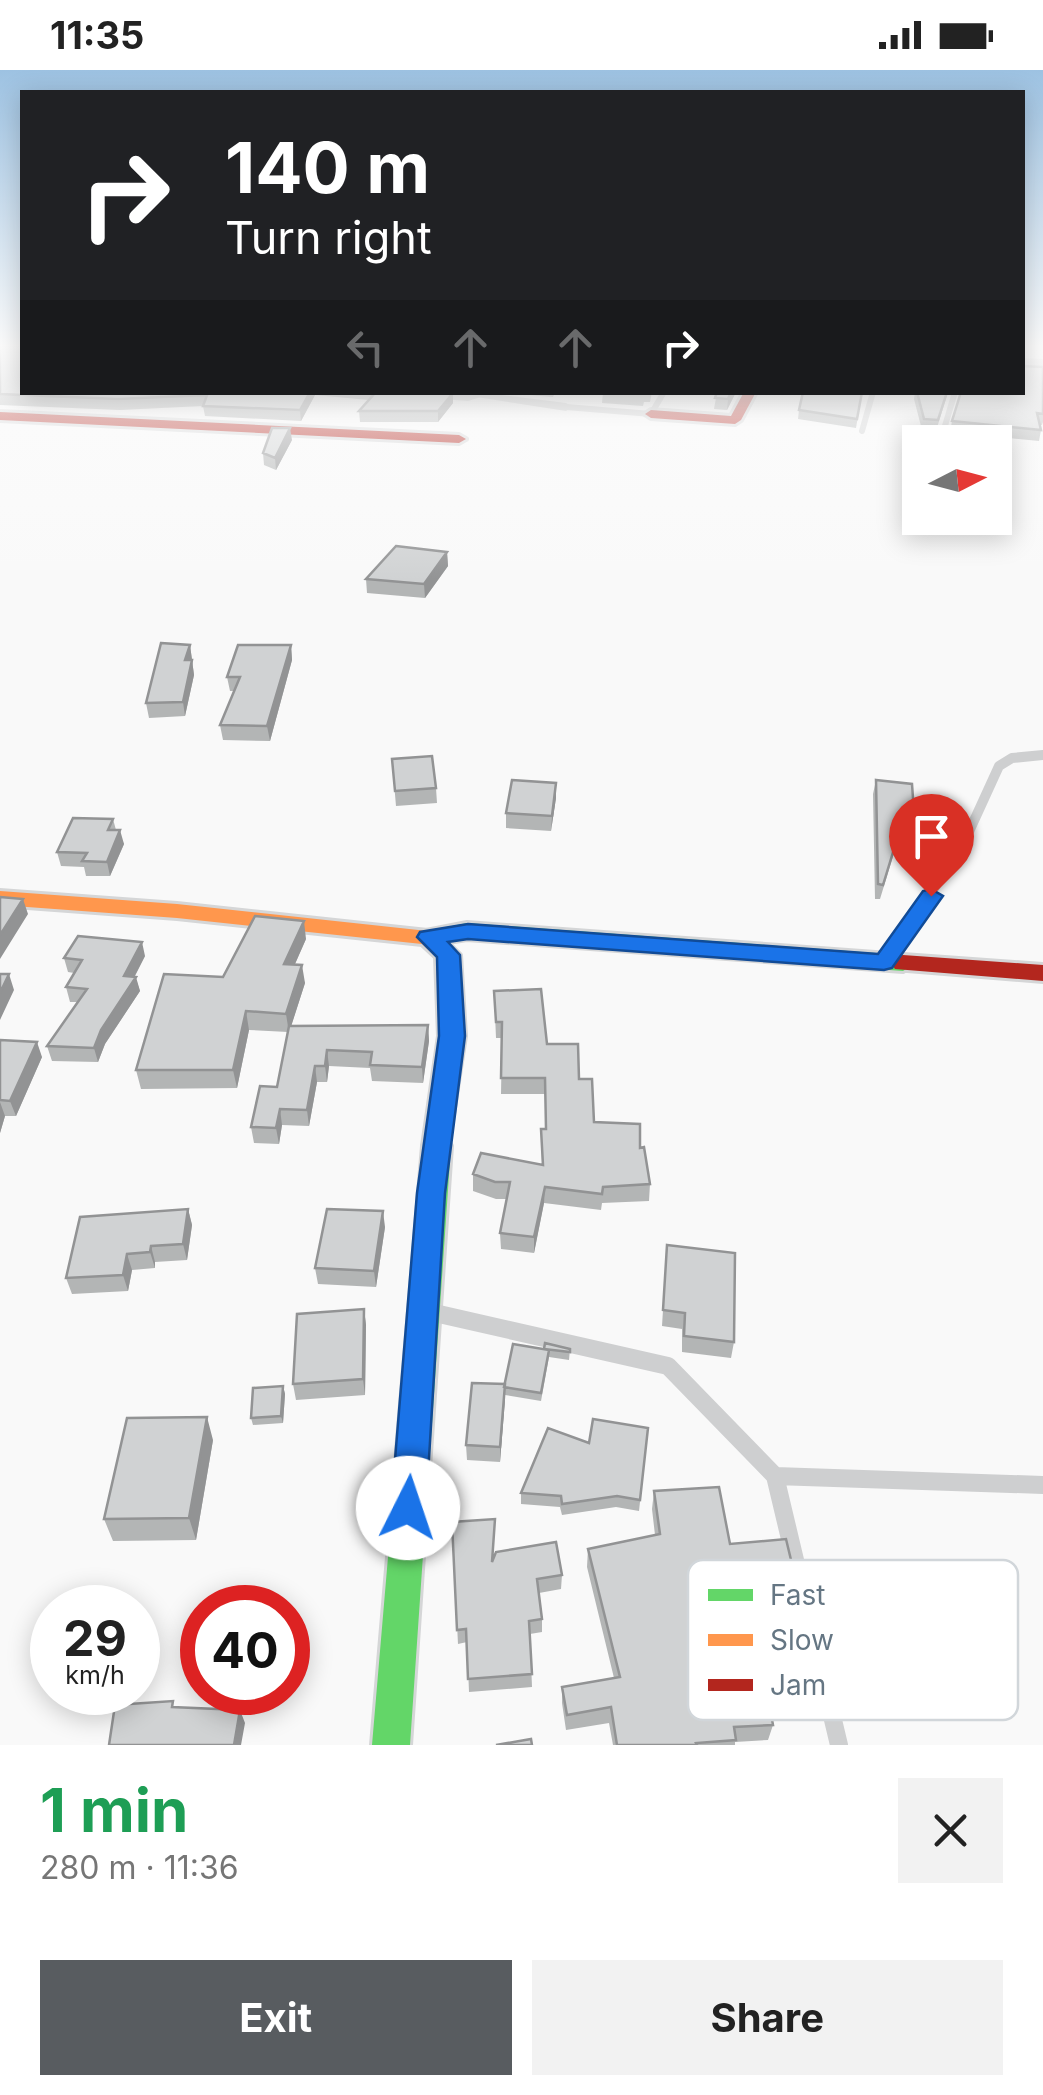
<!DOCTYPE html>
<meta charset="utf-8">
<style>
:root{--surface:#fff;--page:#f2f2f2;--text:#222;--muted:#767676;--accent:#585c60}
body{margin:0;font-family:Inter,sans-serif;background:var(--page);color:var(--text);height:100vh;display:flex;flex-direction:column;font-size:38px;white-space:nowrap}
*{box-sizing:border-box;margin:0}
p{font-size:32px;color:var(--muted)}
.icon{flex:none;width:55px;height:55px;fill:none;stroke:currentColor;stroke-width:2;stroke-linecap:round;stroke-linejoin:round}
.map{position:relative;height:1675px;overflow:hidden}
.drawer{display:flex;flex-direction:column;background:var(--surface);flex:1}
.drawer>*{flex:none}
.top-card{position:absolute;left:20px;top:20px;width:1005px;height:305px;border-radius:0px;box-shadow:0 5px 25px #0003;background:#202124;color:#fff;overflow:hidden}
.needle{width:65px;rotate:84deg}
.fabs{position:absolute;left:902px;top:355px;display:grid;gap:20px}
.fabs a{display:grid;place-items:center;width:110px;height:110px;border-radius:0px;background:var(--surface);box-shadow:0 5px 25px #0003;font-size:50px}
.speed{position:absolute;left:30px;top:1515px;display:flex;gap:20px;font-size:50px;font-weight:700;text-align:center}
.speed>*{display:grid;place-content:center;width:130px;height:130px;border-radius:50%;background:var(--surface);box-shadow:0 5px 25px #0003;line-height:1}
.speed small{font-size:25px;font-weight:400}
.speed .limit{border:15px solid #d22;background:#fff;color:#111}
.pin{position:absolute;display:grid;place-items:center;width:85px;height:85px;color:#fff;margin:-102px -42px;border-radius:50% 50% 50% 0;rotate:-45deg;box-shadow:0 0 10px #0007}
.pin .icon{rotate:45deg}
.me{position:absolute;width:110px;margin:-55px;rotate:4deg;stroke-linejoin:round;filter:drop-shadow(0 0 8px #0008)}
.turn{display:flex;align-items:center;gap:35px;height:210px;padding:0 40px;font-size:45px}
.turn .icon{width:130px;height:130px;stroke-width:2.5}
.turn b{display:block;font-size:70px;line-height:85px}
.lanes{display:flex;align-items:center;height:95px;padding:0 40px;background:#0003;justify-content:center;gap:50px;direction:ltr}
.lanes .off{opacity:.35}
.round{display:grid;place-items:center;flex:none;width:105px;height:105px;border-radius:0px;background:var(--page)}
.overview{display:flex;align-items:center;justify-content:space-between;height:170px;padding:0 40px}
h1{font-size:60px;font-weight:700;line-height:75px;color:#1e9e55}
.primary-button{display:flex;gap:20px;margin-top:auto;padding:20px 40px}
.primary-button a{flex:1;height:115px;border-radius:0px;background:var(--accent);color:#fff;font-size:40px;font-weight:700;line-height:115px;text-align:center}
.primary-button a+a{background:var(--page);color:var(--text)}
.status{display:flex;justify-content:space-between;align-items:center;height:70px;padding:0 50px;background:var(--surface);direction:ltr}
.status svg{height:28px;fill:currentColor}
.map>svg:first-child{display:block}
</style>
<div class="status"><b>11:35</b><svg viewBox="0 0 49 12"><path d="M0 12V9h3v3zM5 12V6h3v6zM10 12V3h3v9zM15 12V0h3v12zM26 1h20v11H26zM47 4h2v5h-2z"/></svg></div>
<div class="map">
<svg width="1043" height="1675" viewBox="0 0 1043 1675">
<rect width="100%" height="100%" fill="#f9f9f9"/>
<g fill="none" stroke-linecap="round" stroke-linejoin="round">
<defs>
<path id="fast" d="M467 853 903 885 915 893 903 901 467 869 429 875 417 867 421 862Z
M437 1065 447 1069 451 1076 410 1675H372L423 1076 427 1069Z"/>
<path id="slow" d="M0 821 177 834 437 862 460 885 465 966 447 1083 437 1087 427 1083 423 1076 439 966 436 887 422 874 177 848 0 835Z"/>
<path id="jam" d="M744 322H756L741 350 735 354 651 348 645 344 651 340 731 346Z
M0 342 459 365 466 369 459 373 0 350Z
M903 885 1043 895V911L895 899 891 893 895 887Z"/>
</defs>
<use href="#fast" stroke="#d5d6d7" stroke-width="6"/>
<use href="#slow" stroke="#d5d6d7" stroke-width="6"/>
<use href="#jam" stroke="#d5d6d7" stroke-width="6"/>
<path stroke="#cecfd0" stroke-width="6" d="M442 326 468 328 487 322
M566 337 651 344 664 322
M862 361 873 322
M942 366 955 322"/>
<path stroke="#cecfd0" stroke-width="10" d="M884 892 962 777 999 696 1012 688 1043 685"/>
<path stroke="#cecfd0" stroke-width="14" d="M428 1241 450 1246"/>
<path stroke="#cecfd0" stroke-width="18" d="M439 1244 668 1296 775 1406 839 1675
M775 1406 1043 1415"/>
<path fill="#cecfd0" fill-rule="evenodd" d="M1022 288 1043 289V297L1022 295Z
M478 322 566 333 572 337 566 341 470 326Z"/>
<use href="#fast" fill="#63d668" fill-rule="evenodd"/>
<use href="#slow" fill="#ff974d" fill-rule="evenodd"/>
<use href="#jam" fill="#b3261e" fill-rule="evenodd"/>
</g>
<path fill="#b3b5b5" d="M0 276 22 322 453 323V333L438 352H360L359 341 369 330 315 325 301 351 205 346 203 336 120 340 0 335Z
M1043 297V352L1042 355H1040L1041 360 1039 371 950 362 952 351Z
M529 322H555L553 327 529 325Z
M603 322H652L650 332H644L643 336 602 333Z
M717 322H736L727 340 714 339Z
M862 322 856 358 798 349 799 340Z
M915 322H948L936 361 922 360 914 329Z
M292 370 276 400 264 395 263 383Z
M447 482 448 496 425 528 367 523 366 509Z
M190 575 194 605 185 646 149 648 146 633Z
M291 575 292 590 270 671 223 670 220 655 234 621H230L227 607Z
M392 689 436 718 437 733 396 736Z
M876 710 915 757 911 771 898 770 880 829H875L873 724Z
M556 728 551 761 506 758V743Z
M113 749 116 760 124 774 110 806H86L84 797 61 796 57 782Z
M306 869 295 894 305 913 291 956 428 955 429 971 423 1013 372 1011 370 998 329 996 327 1012H317L309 1056 282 1055 279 1074 254 1073 251 1057 277 1017 288 962 249 960 237 1018 141 1019 136 1000 223 907Z
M145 886 135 906 140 921 105 974 98 992 52 991 47 976 78 932H70L66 917 74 903 68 902 64 888Z
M494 921 547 974 579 1009 594 1052 640 1078 650 1114 649 1131 602 1133 601 1140 544 1133 534 1183 501 1179 500 1163 507 1129H496L473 1121V1104L542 1095 541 1059H546L545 1024H501L502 968H496Z
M0 970 42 987 16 1046H5L0 1063Z
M188 1139 192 1155 187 1190 155 1192V1198L132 1200 128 1221 72 1224 66 1208Z
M385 1157 376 1217 318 1214 315 1198Z
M667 1175 734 1272 731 1288 682 1282V1259L662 1256Z
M364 1239 366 1255 365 1325 296 1330 293 1314Z
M544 1279H570L569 1290 549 1287 541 1331 505 1325 500 1392 467 1390 466 1375 505 1314Z
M283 1316 285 1324 283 1353 253 1355 251 1348Z
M648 1358 639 1441 616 1437 562 1445 560 1437 521 1434V1423L589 1373Z
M213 1370 196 1470 113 1471 104 1449Z
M654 1421 730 1474 797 1515 792 1532 752 1536 773 1655 768 1670 735 1672V1675H613L609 1653 566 1660 562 1633V1617L614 1608 587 1497 588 1479 655 1465 652 1439Z
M495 1449 493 1487 562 1505 561 1519 539 1523 542 1549V1562L530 1564 532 1617 469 1622 467 1572 458 1574 452 1452Z"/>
<path fill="#929394" d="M310 322H315V325L301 351 300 340Z
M731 322H736L727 340 728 329Z
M453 323V333L438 352V341Z
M290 358 292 370 276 400 275 388Z
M447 482 448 496 425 528 424 514Z
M190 575 194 605 185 646 183 632 185 590Z
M291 575 292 590 270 671 267 656Z
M556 713V728L551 761 552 746Z
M120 760 124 774 110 806 107 792Z
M23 829 28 844 0 889V865Z
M304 851 306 869 287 912 284 894Z
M142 872 145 886 129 917 136 907 140 921 105 974 98 992 94 978 124 906Z
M302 895 305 913 289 963 286 944Z
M9 904 14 920 0 950V923Z
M246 941 249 960 237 1018 233 1000Z
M428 955 429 971 423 1013 422 997Z
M37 972 42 987 16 1046 10 1031Z
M327 980 329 996 327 1012 325 996Z
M315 996 317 1012 309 1056 307 1040Z
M0 1032 5 1046 0 1063Z
M280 1039 282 1055 279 1074 276 1058Z
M545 1117 544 1133 534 1183V1167Z
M188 1139 192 1155 187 1190 183 1174Z
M383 1141 385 1157 376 1217 374 1201Z
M151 1176 155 1192V1198L150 1182Z
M127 1184 132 1200 128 1221 123 1205Z
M364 1239 366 1255 365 1325 363 1309Z
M505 1314V1330L500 1392V1377Z
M283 1316 285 1324 283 1353 281 1346Z
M207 1347 213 1370 196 1470 189 1448Z
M240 1640 245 1653 241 1675H234Z"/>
<path fill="#d0d2d3" stroke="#929394" stroke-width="2.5" d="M0 276H22V322H310L300 340 203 336 207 325 118 329 0 324Z
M1022 296 1043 297V344L1037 343 1041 360 952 351 961 322H1022Z
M376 322H451L453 323 438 341H359Z
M717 322H731L728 329 715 328Z
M803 322H862L857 349 799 340Z
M917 322H947L938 350 924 349Z
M272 358H290L275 388 263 383Z
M396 476 447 482 424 514 366 509Z
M161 573 190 575 185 590H192L183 632 146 633Z
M238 575H291L267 656 220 655 240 607H227Z
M432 686 436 718 395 721 392 689Z
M512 710 556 713 552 746 506 743Z
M876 710 912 714 915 757 901 756 883 815 878 814Z
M73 748 113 749 108 760H120L107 792 82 791 87 783 57 782Z
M0 827 23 829 0 865Z
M255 846 304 851 284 894 302 895 286 944 246 941 233 1000H136L164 904 223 907Z
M78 866 142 872 124 906 136 907 101 960 94 978 47 976 87 919 66 917 82 890 64 888Z
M0 904H9L0 923Z
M541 919 547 974H578L579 1009H592L594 1052 640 1054V1078L644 1077 650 1114 603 1117 602 1124 545 1117 534 1167 500 1163 510 1112H495L473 1104 481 1083 543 1095 541 1059H546L545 1008H501L502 952H496L494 921Z
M428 955 422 997 370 995 372 982 327 980 325 996H315L307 1040 280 1039 276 1058 251 1057 260 1016 277 1017 289 956Z
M0 970 37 972 10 1031 0 1030Z
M188 1139 183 1174 151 1176 150 1182 127 1184 123 1205 66 1208 80 1147Z
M327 1139 383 1141 374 1201 315 1198Z
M667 1175 735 1183 734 1272 684 1266 685 1243 663 1240Z
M364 1239 363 1309 293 1314 297 1244Z
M545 1273 570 1279V1282L544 1279Z
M513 1274 549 1280 541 1323 504 1317Z
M472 1313 505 1314 500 1377 466 1375Z
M283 1316 281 1346 251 1348 253 1318Z
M207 1347 189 1448 104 1449 127 1348Z
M593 1349 648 1358 640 1430 617 1426 562 1434 561 1426 521 1423 548 1358 589 1373Z
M719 1417 730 1474 786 1469 797 1515 749 1519 773 1655 734 1657 736 1670 696 1673 697 1675H617L611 1637 567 1645 562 1617 620 1607 588 1479 660 1464 654 1421Z
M495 1449 492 1492 496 1482 556 1472 562 1505 537 1509 542 1549 529 1551 532 1604 468 1609 466 1559 457 1560 452 1452Z
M173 1631 172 1637 240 1640 234 1675H109L115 1635Z
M531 1669 532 1675H496Z"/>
<linearGradient id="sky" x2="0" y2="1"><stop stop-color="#9dc2e2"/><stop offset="0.54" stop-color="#fcfcfc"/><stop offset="1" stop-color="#fcfcfc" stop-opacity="0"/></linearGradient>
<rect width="1043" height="511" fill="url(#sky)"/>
<path fill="#1a73e8" stroke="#114b97" stroke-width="2.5" d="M931 819 943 826 892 898 884 900 468 869 448 872 460 885 465 966 445 1123 426 1438 421 1450 408 1455 396 1450 391 1438 417 1123 439 966 437 887 417 867 420 862 468 854 878 884 923 821Z"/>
<rect x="688" y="1490" width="330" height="160" rx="15" fill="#fff" stroke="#d1d6da" stroke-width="2.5"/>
<rect x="708" y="1519" width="45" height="12" fill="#63d668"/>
<rect x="708" y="1564" width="45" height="12" fill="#ff974d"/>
<rect x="708" y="1609" width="45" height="12" fill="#b3261e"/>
<g font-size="28" fill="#657683">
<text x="770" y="1535">Fast</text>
<text x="770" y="1580">Slow</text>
<text x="770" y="1625">Jam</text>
</g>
</svg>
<div class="fabs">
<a><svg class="needle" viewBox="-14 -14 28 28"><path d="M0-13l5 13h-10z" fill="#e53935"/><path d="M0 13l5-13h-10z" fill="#767676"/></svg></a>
</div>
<div class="speed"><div>29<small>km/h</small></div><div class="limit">40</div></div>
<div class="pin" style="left:931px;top:826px;background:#d93025"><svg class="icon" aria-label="arrive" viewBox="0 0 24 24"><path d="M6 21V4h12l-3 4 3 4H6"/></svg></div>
<svg class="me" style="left:408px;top:1438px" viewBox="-20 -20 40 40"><circle r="19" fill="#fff"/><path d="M0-13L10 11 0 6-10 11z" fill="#1a73e8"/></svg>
<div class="top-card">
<div class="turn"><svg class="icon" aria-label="right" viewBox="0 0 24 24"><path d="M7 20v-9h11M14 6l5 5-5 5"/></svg><div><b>140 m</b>Turn right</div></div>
<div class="lanes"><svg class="icon off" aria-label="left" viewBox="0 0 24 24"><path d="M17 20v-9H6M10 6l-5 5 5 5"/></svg><svg class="icon off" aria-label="ahead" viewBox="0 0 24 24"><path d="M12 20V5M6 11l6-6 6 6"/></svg><svg class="icon off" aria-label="ahead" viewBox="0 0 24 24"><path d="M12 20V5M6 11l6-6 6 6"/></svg><svg class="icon" aria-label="right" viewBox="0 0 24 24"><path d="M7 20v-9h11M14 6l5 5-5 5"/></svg></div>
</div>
</div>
<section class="drawer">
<div class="overview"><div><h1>1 min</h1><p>280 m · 11:36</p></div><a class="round"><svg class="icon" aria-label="close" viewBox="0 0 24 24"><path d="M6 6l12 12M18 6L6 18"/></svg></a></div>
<div class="primary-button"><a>Exit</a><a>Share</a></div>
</section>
